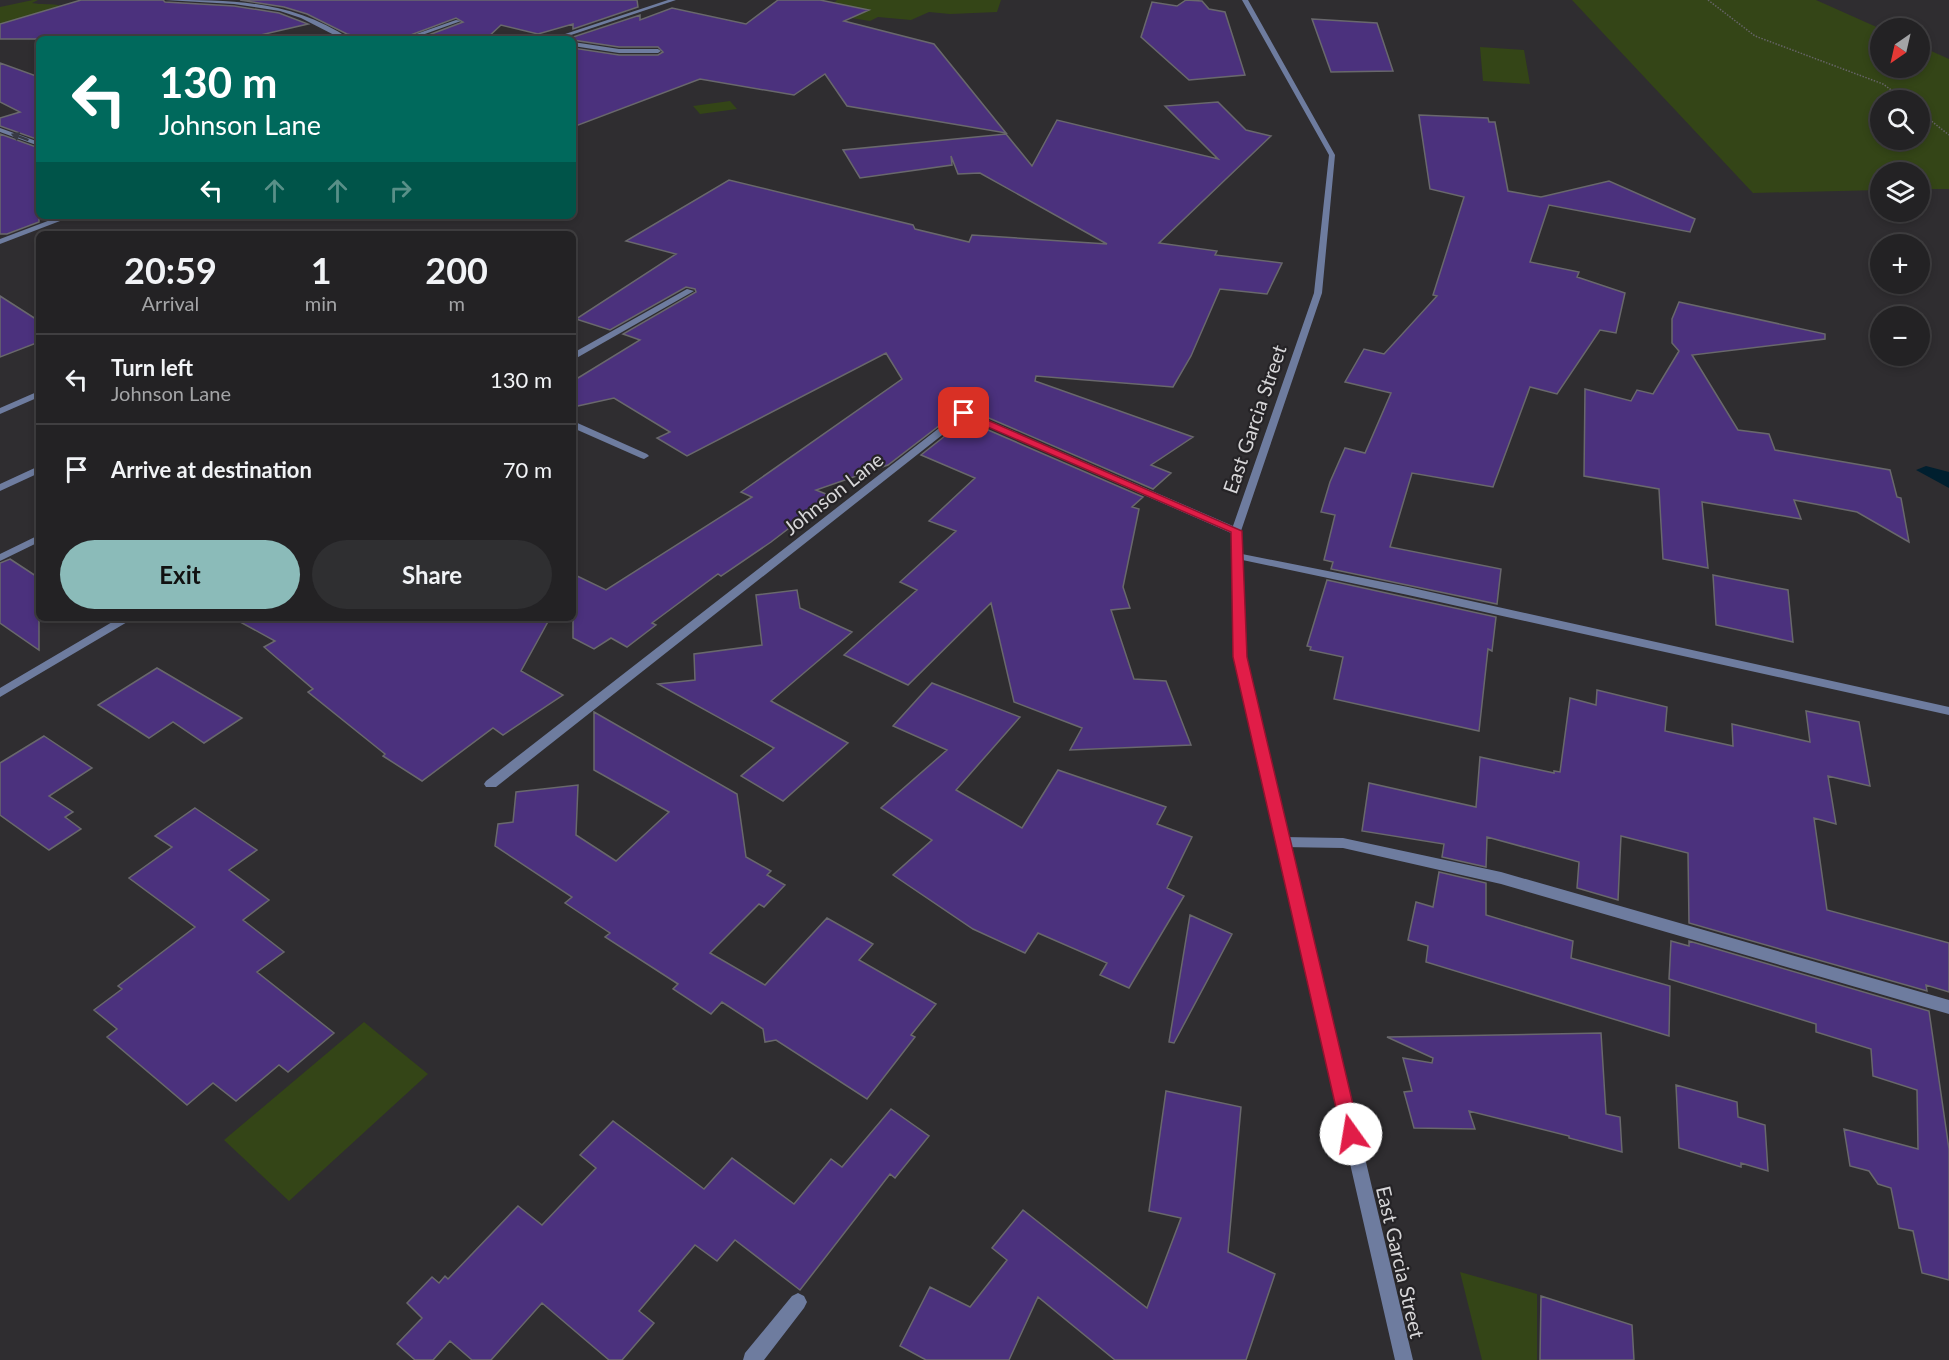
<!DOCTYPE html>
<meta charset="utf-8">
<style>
:root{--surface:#232224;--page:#2f2f31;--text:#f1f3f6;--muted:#a3a4a6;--line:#403f41;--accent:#8bbbb9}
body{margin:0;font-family:Lato,sans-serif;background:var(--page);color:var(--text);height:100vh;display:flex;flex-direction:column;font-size:22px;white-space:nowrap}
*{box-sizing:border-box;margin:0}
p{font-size:20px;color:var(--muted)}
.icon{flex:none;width:33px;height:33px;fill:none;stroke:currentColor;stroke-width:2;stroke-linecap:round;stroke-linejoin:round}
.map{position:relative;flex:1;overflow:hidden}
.side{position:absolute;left:36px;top:231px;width:540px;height:390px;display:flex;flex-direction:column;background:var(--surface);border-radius:9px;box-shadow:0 3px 9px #0003,0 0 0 2px var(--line)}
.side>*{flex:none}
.banner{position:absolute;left:36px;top:36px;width:540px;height:183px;border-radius:9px;box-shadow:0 3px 9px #0003,0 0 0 2px var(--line);background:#00695c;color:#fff;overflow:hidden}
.needle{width:39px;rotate:214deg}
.controls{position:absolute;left:1870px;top:18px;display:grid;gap:12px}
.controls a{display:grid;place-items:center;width:60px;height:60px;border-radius:50%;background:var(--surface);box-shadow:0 3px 9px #0003,0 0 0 2px var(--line);font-size:30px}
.pin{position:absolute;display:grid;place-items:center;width:51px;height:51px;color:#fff;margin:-26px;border-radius:12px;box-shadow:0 3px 9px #0006}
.me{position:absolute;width:66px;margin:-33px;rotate:347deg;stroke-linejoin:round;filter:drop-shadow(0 0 4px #0008)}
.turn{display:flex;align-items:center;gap:21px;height:126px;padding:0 24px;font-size:27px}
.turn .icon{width:78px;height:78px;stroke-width:2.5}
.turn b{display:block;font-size:42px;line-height:51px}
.lanes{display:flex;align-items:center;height:57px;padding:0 24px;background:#0003;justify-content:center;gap:30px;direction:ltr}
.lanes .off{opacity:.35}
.eta{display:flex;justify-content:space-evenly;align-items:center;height:102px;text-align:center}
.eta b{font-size:36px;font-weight:700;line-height:42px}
.button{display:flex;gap:12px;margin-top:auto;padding:12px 24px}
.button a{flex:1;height:69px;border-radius:36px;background:var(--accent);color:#111;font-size:24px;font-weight:700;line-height:69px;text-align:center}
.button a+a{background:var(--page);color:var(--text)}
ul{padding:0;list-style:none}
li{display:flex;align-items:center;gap:18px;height:90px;padding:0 24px;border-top:2px solid var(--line)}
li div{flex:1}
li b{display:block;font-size:22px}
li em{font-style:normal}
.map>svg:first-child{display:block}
</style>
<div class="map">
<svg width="1949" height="1360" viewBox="0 0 1949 1360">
<rect width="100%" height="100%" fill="#2f2d30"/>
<path fill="#344517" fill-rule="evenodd" d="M33 0H38L32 3C42 5 51 3 62 6L0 24V7Z
M837 0H1001L997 12 950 14 929 12 911 20 878 17 870 21 845 17 831 6Z
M1572 0H1816L1881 29V68H1920V46L1949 59V189H1920V172H1881V190L1753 193ZM1881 100H1920V140H1881Z
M1480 47 1524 50 1530 84 1483 81Z
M730 101 737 109 700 114 693 106Z
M364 1022 428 1074 289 1201 224 1140Z
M1460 1272 1537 1294V1360H1482Z"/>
<path fill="#001f2f" d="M1926 466 1949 472V488L1916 470Z"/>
<path fill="#4b317d" stroke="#69686c" stroke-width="1.5" d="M81 0H163L165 2 234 6 279 13 308 24 243 39H0V24Z
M240 0H637L638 7 573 29V24L538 34 501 25 486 39H418L463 22 456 18 400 39H370L347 34 307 14 284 7Z
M778 0H820L869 10 844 21 934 44 1006 133 847 106 825 74 794 95 700 79 573 127V48L619 55H658L663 52 658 47H619L573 40V37L640 15V20L672 8 746 24Z
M1186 0 1202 1 1209 9 1225 12 1245 75 1189 80 1141 37 1152 2 1177 6Z
M1312 19 1377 23 1393 71 1331 72Z
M0 63 39 77V140L0 126V118L20 112 0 102Z
M1218 102 1246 130 1271 136 1159 243 1217 251 1215 255 1282 263 1267 294 1220 289 1191 356 1173 387 1036 376 1035 381 1193 437 1151 465 1171 473 1153 489 968 409H961L888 465 816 490 831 496 771 542 721 576 718 574 652 623 656 625 627 647 611 638 594 649 573 638V574L606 590 752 497 741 492 902 379 886 353 687 456 657 438 670 432 614 398 573 407V381L640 340 623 334 696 292 695 289 686 287 610 330 576 319 676 254 626 241 729 180 913 225 915 229 969 242 972 235 1107 244 980 173 958 174 951 156 952 165 860 178 843 150 1006 134 1032 166 1057 120 1218 159 1165 106Z
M1419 115 1488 118 1489 122H1495L1508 191 1541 197 1609 181 1695 219 1690 232 1549 205 1530 262 1579 272 1577 277 1625 293 1616 333 1600 330 1557 394 1530 387 1493 487 1412 473 1390 547 1501 569 1497 604 1331 569 1333 562 1324 560 1335 515 1321 512 1330 482 1345 448 1365 453 1391 393 1345 382 1364 349 1384 354 1437 296 1433 295 1464 197 1430 189Z
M0 134 39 148V222L7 234H0Z
M0 296 39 321V342L0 357Z
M1679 302 1825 334V339L1692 355 1738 430 1769 434 1775 450 1890 470 1897 497 1901 498 1909 542 1857 512 1794 500 1801 519 1702 502 1708 568 1663 559 1659 489 1584 476 1585 389 1631 401 1637 390 1653 394 1679 351 1672 343V319Z
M965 420 1143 497 1132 507 1139 509 1123 587 1130 608 1111 610 1134 679 1166 681 1191 745 1070 750 1082 728 1014 702 991 603 908 685 844 655 917 590 900 582 956 531 929 521 975 478 921 455Z
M10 559 39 578V650L0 623V563Z
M1713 575 1788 590 1793 642 1716 625Z
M1327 580 1496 617 1492 651 1488 649 1479 731 1334 699 1343 657 1310 650 1311 647 1307 646Z
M797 590 800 608 852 632 771 701 848 743 783 801 741 776 774 748 658 684 695 680 694 654 762 645 756 595Z
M233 618H550L521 671 563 695 503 735 493 728 422 781 383 756 385 754 308 692 313 689 264 647 275 641Z
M157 668 242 718 204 743 173 722 149 738 98 705Z
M932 683 1020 717 956 790 1022 828 1058 770 1166 807 1157 824 1192 837 1167 888 1184 896 1129 988 1100 975 1107 963 1038 933 1025 953 973 929 893 875 932 840 881 808 947 750 893 726Z
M1597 690 1667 707 1665 731 1733 746 1732 724 1810 742 1806 711 1859 722 1870 786 1828 776 1836 824 1814 818 1827 910 1949 943V992L1926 985 1927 991 1689 923 1688 853 1621 836 1618 900 1577 888 1579 862 1487 837 1486 867 1442 857 1444 844 1362 831 1369 783 1476 807 1480 757 1554 773V771L1560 772 1570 698 1596 705Z
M594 712 737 794 746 857 771 871 767 875 785 885 764 907 759 904 710 953 765 985 827 918 873 944 859 960 936 1004 911 1035 915 1037 867 1099 776 1040 765 1042 763 1029 722 1002 711 1014 673 989 678 984 605 937 610 933 565 903 572 897 495 846 498 824 513 822 516 792 578 785 576 835 616 861 669 812 594 770Z
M44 736 92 768 49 796 73 812 65 817 81 829 49 850 0 815V763Z
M195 808 257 850 229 870 269 900 243 920 284 952 257 972 334 1033 288 1072 279 1065 236 1101 213 1083 187 1105 107 1037 117 1029 94 1010 122 989 118 986 195 927 129 878 172 847 155 836Z
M1439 872 1486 883V915L1573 941 1571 958 1670 986 1669 1036 1426 962 1428 946 1408 940 1416 902 1433 907Z
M1190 915 1232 934 1174 1043 1169 1042Z
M1671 941 1689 946V941L1929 1011 1949 1149V1280L1922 1273 1913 1231 1899 1228 1891 1188 1878 1184 1869 1171 1850 1166 1844 1129 1918 1149 1917 1090 1873 1076 1871 1049 1816 1032V1024L1669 979Z
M1601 1033 1606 1114 1620 1117 1622 1152 1569 1138V1136L1469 1111 1475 1129 1414 1128 1404 1092 1412 1091 1403 1058 1432 1063 1433 1058 1387 1037Z
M1676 1085 1737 1102 1738 1117 1765 1125 1768 1171 1741 1163V1167L1679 1148Z
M1166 1091 1241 1107 1228 1252 1275 1274 1246 1360H1115L1038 1297 1009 1360H926L900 1346 930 1287 970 1307 1007 1260 992 1248 1023 1210 1147 1308 1181 1218 1149 1211Z
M891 1109 929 1136 895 1178 890 1174 800 1290 735 1240 717 1261 695 1245 639 1311 654 1323 622 1360H609L542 1303 491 1360H472L450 1341 433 1360H415L397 1344 422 1318 407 1303 432 1277 439 1283 445 1276 448 1279 518 1206 542 1225 596 1168 580 1155 613 1121 704 1189 732 1158 794 1204 831 1159 842 1167Z
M1541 1296 1632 1325 1634 1360H1540Z"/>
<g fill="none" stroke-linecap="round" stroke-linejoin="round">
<path stroke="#666467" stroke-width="1.5" stroke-dasharray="1.5 1.5" stroke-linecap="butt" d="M1708 0 1755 36 1883 84 1905 100
M1920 112 1949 135"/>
<path fill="#6e7c9f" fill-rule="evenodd" d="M573 421 647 454 649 456 644 459 641 458 573 428Z
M1237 553 1408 587 1949 707V715L1408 595 1233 558 1232 556 1233 554Z
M1283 837 1343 838 1501 872 1949 1000V1014L1501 884 1343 848 1283 847 1278 846 1276 842 1278 838Z"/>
<path fill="#6e7c9f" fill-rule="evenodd" d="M165 0C233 0 291 0 350 39H342L301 18 280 11 234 4Z
M668 0H676L559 39H550Z
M1242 0H1248L1335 155 1322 293 1241 531 1246 657 1413 1360H1395L1234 657 1231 533 965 417 496 787H486L484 784 486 781 961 411H967L1233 526 1314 293 1329 155Z
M456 20 461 21 411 39H402Z
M573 42 619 49H658L661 51 658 53H619L573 46Z
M0 128 39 142V146L0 132Z
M53 219 60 221 0 244V239Z
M687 289 694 291 573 360V353Z
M39 391V397L0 414V408Z
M39 466V473L0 491V484Z
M39 535V542L0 561V554Z
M119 618H134L0 697V688Z
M798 1293 804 1296 807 1302 804 1308 764 1360H743L745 1353 792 1296Z"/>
</g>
<defs><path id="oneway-solid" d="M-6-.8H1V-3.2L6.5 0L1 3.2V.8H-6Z" transform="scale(1.5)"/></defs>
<use fill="#373944" href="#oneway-solid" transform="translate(20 137) rotate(-160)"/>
<path fill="#e11d48" stroke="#92132f" stroke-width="1.5" d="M964 410 1242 531 1247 657 1360 1134 1358 1140 1351 1143 1344 1140 1342 1134 1233 657 1231 532 960 415 959 413Z"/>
<g text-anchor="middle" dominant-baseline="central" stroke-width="4.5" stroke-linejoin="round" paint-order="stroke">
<g font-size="20" fill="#d7d6d8" stroke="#252326">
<text transform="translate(1254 419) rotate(-71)">East Garcia Street</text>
<text transform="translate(833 493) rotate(-38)">Johnson Lane</text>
<text transform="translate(1401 1262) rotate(77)">East Garcia Street</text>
</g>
</g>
</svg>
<div class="controls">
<a><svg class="needle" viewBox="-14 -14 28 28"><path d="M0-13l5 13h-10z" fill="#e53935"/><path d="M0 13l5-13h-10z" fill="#a3a4a6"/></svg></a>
<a><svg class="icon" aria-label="search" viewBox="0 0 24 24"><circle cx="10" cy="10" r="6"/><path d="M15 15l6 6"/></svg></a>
<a><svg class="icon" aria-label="layers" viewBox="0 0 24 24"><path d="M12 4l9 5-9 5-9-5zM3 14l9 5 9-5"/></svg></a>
<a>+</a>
<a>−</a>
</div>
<div class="pin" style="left:964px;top:413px;background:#d93025"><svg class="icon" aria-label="arrive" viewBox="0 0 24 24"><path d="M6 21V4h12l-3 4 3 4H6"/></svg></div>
<svg class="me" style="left:1351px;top:1134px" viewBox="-20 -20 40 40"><circle r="19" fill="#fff"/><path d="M0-13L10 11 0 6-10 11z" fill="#e11d48"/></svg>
<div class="banner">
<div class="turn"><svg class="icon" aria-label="left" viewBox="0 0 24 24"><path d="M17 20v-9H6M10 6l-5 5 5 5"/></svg><div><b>130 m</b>Johnson Lane</div></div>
<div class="lanes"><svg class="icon" aria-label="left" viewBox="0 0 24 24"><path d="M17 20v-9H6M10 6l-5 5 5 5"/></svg><svg class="icon off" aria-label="ahead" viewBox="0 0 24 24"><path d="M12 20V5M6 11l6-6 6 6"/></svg><svg class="icon off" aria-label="ahead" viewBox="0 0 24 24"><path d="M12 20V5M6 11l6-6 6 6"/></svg><svg class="icon off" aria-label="right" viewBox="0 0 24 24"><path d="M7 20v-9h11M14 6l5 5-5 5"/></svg></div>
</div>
<section class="side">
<div class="eta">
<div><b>20:59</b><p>Arrival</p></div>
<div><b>1</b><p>min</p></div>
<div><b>200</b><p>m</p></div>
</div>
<ul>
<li><svg class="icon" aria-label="left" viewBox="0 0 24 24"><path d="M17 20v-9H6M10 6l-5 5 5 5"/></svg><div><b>Turn left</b><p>Johnson Lane</p></div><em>130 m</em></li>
<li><svg class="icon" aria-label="arrive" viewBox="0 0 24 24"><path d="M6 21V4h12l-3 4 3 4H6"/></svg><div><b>Arrive at destination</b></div><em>70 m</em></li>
</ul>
<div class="button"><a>Exit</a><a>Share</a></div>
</section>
</div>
